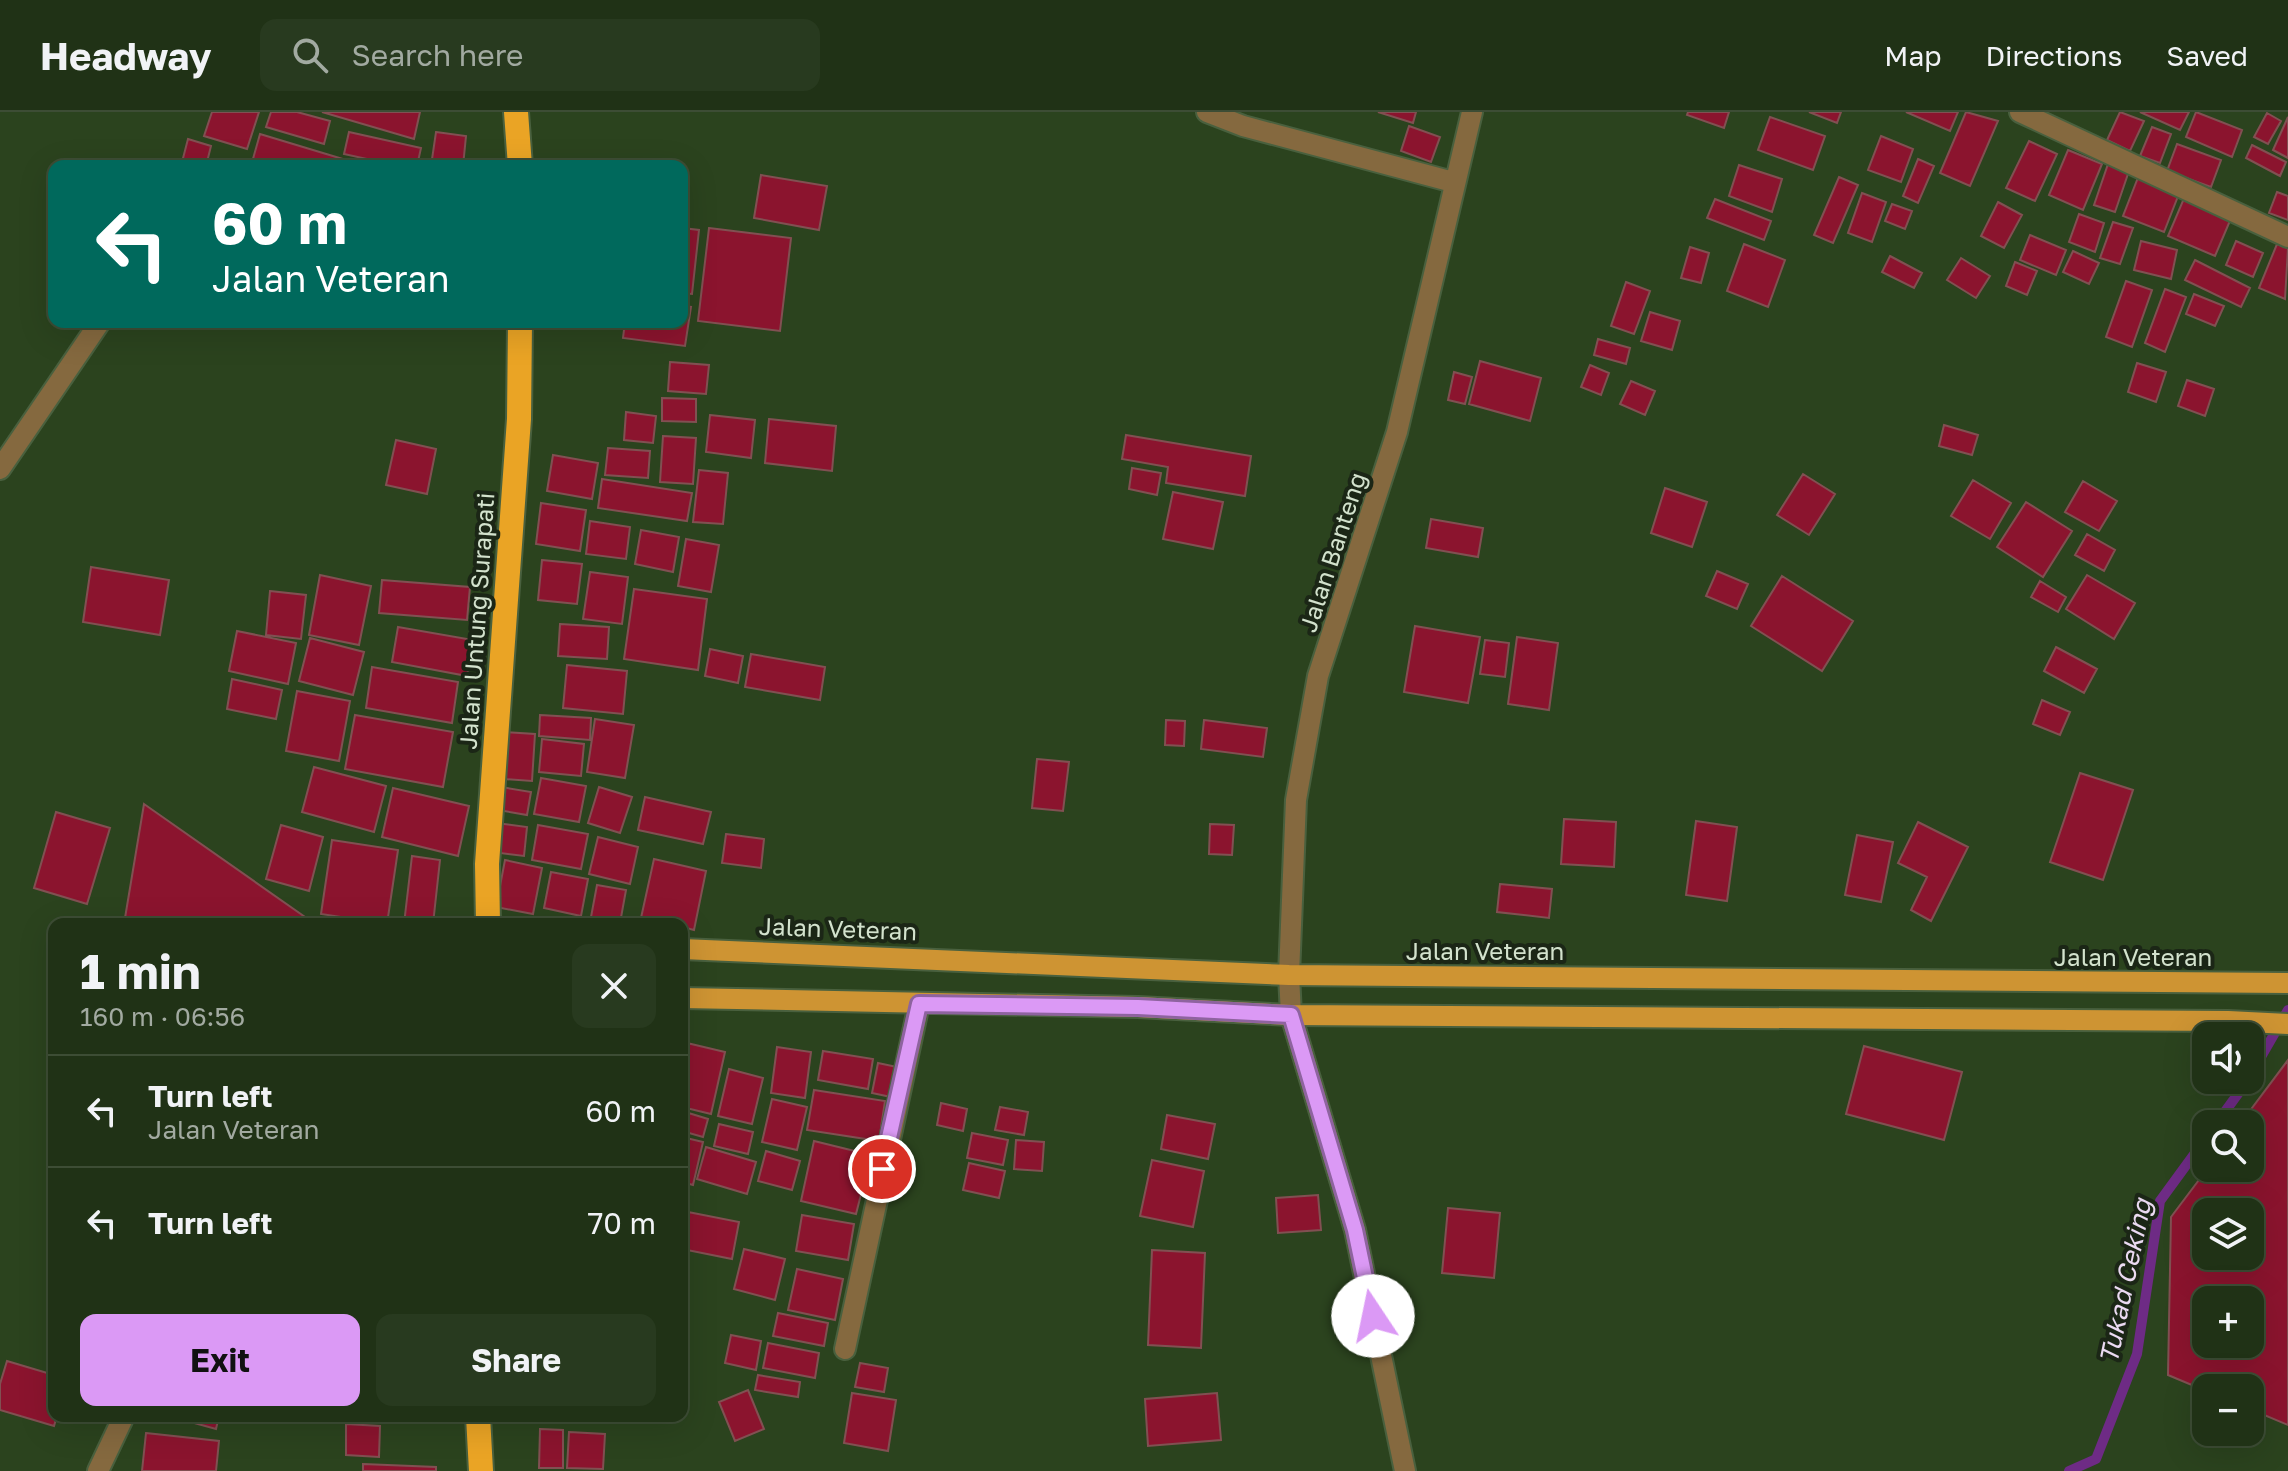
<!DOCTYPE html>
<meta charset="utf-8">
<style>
:root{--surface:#203216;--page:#283a1f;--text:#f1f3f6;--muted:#a2aaa1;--line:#3d4d35;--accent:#db99f5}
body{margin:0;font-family:"Golos Text",sans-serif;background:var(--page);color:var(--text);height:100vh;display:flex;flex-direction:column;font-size:30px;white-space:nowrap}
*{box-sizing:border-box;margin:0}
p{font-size:26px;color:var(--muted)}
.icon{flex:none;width:44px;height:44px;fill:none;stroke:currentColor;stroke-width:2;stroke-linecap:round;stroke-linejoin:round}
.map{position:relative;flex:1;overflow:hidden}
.side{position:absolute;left:48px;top:806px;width:640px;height:504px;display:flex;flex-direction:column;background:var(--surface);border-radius:16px;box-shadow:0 8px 32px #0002,0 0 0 2px var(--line)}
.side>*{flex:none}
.hud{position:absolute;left:48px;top:48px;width:640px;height:168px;border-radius:16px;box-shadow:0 8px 32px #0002,0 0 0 2px var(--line);background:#00695c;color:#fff;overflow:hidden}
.buttons{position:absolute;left:2192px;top:910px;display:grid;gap:16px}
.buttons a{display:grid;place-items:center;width:72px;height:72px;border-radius:16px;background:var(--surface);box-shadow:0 8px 32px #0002,0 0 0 2px var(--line);font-size:40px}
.pin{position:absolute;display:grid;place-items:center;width:68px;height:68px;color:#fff;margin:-34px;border:4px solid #fff;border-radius:50%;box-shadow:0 2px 8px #0007}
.me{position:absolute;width:88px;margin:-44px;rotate:349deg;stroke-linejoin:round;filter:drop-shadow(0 0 6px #0008)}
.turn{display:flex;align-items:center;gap:28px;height:168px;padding:0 32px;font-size:36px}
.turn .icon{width:104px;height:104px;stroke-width:2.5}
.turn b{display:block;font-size:56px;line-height:68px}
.round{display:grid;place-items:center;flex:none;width:84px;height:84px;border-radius:16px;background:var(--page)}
.summary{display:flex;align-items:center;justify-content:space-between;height:136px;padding:0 32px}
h1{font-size:48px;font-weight:700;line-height:60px}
.cta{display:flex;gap:16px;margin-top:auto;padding:16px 32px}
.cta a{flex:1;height:92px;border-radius:16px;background:var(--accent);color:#111;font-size:32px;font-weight:700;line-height:92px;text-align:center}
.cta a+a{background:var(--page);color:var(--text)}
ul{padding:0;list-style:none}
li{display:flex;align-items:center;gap:24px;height:112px;padding:0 32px;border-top:2px solid var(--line)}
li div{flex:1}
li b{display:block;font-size:30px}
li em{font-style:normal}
header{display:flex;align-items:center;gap:48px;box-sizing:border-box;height:112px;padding:0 40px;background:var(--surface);border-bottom:2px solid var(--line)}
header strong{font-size:38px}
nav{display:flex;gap:44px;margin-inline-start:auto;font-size:28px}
.search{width:560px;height:72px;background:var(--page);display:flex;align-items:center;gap:20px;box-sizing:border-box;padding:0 28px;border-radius:16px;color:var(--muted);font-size:30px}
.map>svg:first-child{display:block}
</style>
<header>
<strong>Headway</strong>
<div class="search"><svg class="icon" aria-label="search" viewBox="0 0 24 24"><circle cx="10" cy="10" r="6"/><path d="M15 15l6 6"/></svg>Search here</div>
<nav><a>Map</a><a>Directions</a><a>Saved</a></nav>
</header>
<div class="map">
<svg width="2288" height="1359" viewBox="0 0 2288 1359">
<rect width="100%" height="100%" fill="#2b431e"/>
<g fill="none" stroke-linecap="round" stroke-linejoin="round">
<path stroke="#6e2b85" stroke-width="10" d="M2250 964 2288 898
M2216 1012 2248 968
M2069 1359 2096 1347 2137 1242 2160 1089 2206 1026"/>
</g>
<path fill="#8b142e" stroke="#815052" stroke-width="2" fill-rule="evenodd" d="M212 0H259L247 37 204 24Z
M271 0H297L330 9 324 32 266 15Z
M322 0H420L414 27Z
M1378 0H1416L1413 11Z
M1688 0H1729L1724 16 1687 3Z
M1809 0H1841L1837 11Z
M1906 0H1958L1950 19Z
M1966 0 1998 9 1970 74 1940 61Z
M2120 0 2144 9 2130 39 2107 28Z
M2140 0H2189L2180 18Z
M2196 0 2242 18 2232 45 2186 25Z
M2267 1 2281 9 2268 32 2254 25Z
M1770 5 1825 24 1813 58 1758 38Z
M2288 5V46L2273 38Z
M1409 14 1440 25 1431 50 1401 39Z
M2152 15 2171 22 2160 51 2140 44Z
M349 20 421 36 417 54H399L344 42Z
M436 20 466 24 463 54H431Z
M260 22 366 54H251Z
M1881 24 1913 37 1901 70 1868 58Z
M188 27 211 34 206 54H181Z
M2029 29 2057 42 2035 89 2006 76Z
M2177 32 2221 48 2211 75 2167 59Z
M2252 33 2286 50 2280 64 2246 46Z
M2068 38 2102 52 2083 98 2049 83Z
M1918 47 1934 54 1918 91 1903 84Z
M2108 52 2129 59 2115 100 2094 93Z
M1739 53 1782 67 1772 100 1729 84Z
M761 63 827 74 819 118 754 106Z
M2139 63 2180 79 2164 120 2123 104Z
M1839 65 1858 73 1833 131 1814 123Z
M2277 80 2288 84V108L2269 101Z
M1862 81 1886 90 1872 130 1848 121Z
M2185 84 2232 104 2215 144 2168 124Z
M1715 87 1771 109 1764 128 1707 106Z
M1998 90 2022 103 2004 136 1981 124Z
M1892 92 1912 99 1905 117 1885 109Z
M2079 102 2104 111 2095 140 2069 130Z
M2113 110 2133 116 2120 152 2100 146Z
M682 116 699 118 692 182 682 181Z
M709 116 791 126 780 219 698 209Z
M2030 123 2066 138 2056 163 2020 148Z
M2141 129 2177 138 2171 167 2134 158Z
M2236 129 2263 141 2253 165 2226 153Z
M1744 132 1785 148 1768 195 1727 179Z
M2277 132 2288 136 2285 187 2259 176Z
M1690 135 1709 141 1701 171 1681 166Z
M2073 139 2099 151 2089 172 2063 160Z
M1890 144 1922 161 1914 176 1882 160Z
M1961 146 1990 164 1976 186 1947 168Z
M2195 148 2250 176 2241 195 2185 168Z
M2015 150 2037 159 2027 183 2006 174Z
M2126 169 2152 178 2132 235 2106 225Z
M1626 170 1650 179 1634 222 1611 214Z
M2165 177 2186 185 2165 240 2145 231Z
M2194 182 2224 194 2215 214 2186 202Z
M682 194 691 195 685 234 623 226 625 210H682Z
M1650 200 1680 209 1672 238 1641 229Z
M1598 227 1630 236 1626 252 1594 243Z
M1480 249 1541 266 1530 309 1469 292Z
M670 250 709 253 706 282 668 279Z
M2137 251 2166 260 2156 290 2128 280Z
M1590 253 1609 261 1601 283 1581 275Z
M1454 260 1472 265 1465 292 1448 288Z
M2187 268 2214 277 2205 304 2178 294Z
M1631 269 1655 279 1645 303 1620 292Z
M662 286 696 287V310L662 309Z
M626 300 656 304 653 331 624 328Z
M710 303 755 308 751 346 706 340Z
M769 307 836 314 832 359 765 351Z
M1944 313 1978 323 1972 343 1939 334Z
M1126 323 1251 344 1245 384 1166 371 1168 355 1122 347Z
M663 324 696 326 693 372 660 370Z
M396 328 436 337 427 382 386 373Z
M608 336 650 339 648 366 605 363Z
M553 343 598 351 592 387 547 379Z
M1132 356 1161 361 1157 383 1129 377Z
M699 358 728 361 723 412 693 410Z
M1803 362 1835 382 1809 423 1777 403Z
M602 367 692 381 687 409 598 396Z
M1973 368 2011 391 1990 427 1951 404Z
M2083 369 2117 389 2099 419 2065 400Z
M1665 376 1707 390 1692 435 1651 421Z
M1173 380 1223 390 1213 437 1163 427Z
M2026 390 2072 419 2043 465 1997 435Z
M541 391 586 398 580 439 536 432Z
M1431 407 1483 416 1478 445 1426 436Z
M590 409 630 415 626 447 586 442Z
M641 418 679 425 673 460 635 452Z
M2087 422 2115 438 2104 459 2075 443Z
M686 427 719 433 711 480 678 474Z
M542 448 582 452 577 492 538 488Z
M91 455 169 468 160 523 83 510Z
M1717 459 1748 472 1737 497 1706 484Z
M590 460 628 465 622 512 583 507Z
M320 463 371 474 359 533 309 523Z
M2087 463 2135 491 2114 527 2066 497Z
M1782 464 1853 509 1822 559 1751 514Z
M382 468 470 475 467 508 379 501Z
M2040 469 2066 485 2058 500 2031 485Z
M634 477 707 487 698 558 624 547Z
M270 479 306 483 301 527 266 523Z
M560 512 609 515 607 547 558 544Z
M1415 514 1480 525 1468 591 1404 580Z
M398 515 473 528 467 564 392 550Z
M237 519 296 531 288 572 229 559Z
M1517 525 1558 531 1549 598 1508 592Z
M310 526 364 540 353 583 299 569Z
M1485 528 1509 531 1505 565 1480 562Z
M2056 535 2097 557 2084 581 2044 559Z
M710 537 743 544 738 571 705 564Z
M751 542 825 555 820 588 745 575Z
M567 553 627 559 623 602 563 596Z
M372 555 458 570 452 611 366 596Z
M232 567 282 578 276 607 227 597Z
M297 579 350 589 339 649 286 639Z
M2042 588 2070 600 2060 623 2033 612Z
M355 603 453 620 443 675 345 657Z
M540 603 591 606 590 628 539 624Z
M595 607 634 613 625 666 587 660Z
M1166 608 1185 609 1184 634 1165 633Z
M1204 608 1267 616 1263 645 1201 637Z
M506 620 535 622 532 669 504 667Z
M542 627 584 632 581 664 539 660Z
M1037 647 1069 650 1063 699 1032 696Z
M314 655 386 674 374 720 302 700Z
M2080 661 2133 678 2103 768 2050 750Z
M541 666 586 674 579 710 534 702Z
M501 675 531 680 527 703 498 698Z
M599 675 632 685 620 721 588 711Z
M393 676 469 694 458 744 382 725Z
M645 685 711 700 703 732 638 718Z
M144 692 315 812H124Z
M56 700 110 716 87 792 34 776Z
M1564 707 1616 710 1614 755 1561 752Z
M1696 709 1737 715 1727 789 1686 783Z
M1918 710 1968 735 1931 809 1911 798 1927 765 1898 751Z
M496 711 527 715 524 744 492 740Z
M1210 712 1234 713 1232 743 1209 742Z
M281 713 323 725 309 779 266 767Z
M538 713 588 722 581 757 532 748Z
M726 722 764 727 761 756 722 751Z
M1857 723 1893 730 1881 790 1845 783Z
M598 725 638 735 630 772 589 762Z
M332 728 398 738 387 812 321 802Z
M412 744 440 748 433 812H404Z
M654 747 706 759 694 818 682 815V812L641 806Z
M505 748 542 756 533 802 496 795Z
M551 760 588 767 581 804 544 796Z
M1500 772 1552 777 1549 806 1497 800Z
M597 773 626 778 620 811 591 805Z
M687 931 725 940 711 1002 682 995V956Z
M1864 934 1962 960 1944 1028 1846 1002Z
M777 935 811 940 805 986 771 981Z
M823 939 873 947 868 977 818 968Z
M2288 948V1313L2250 1297V1276L2206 1279 2168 1263 2171 1105 2208 1056H2250V1012H2240ZM2206 1100H2250V1144H2206ZM2206 1188H2250V1232H2206Z
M878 951 897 955 891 985 872 981Z
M729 957 763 966 752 1012 718 1004Z
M814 978 885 989 879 1029 807 1018Z
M772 987 807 995 797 1038 762 1030Z
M941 991 967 997 963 1019 937 1013Z
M1000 995 1028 1000 1024 1023 995 1018Z
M682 999 708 1007 703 1025 682 1019Z
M1167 1003 1215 1012 1208 1047 1161 1037Z
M719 1012 753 1020 748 1042 714 1034Z
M972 1021 1008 1028 1003 1053 967 1046Z
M682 1025 703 1030 693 1073 682 1070Z
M1016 1028 1044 1030 1042 1059 1014 1057Z
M814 1029 871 1043 856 1102 801 1089Z
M706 1035 756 1050 747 1082 697 1067Z
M766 1039 800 1049 792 1078 758 1069Z
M1152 1048 1204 1059 1193 1115 1140 1104Z
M969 1051 1005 1059 999 1086 963 1078Z
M1318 1083 1321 1118 1278 1121 1276 1086Z
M1448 1096 1500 1101 1494 1166 1442 1161Z
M683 1099 739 1110 732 1147 682 1137Z
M802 1103 854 1112 848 1148 796 1139Z
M744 1137 785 1147 775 1188 734 1177Z
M1152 1138 1205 1141 1201 1236 1148 1233Z
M797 1157 843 1167 835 1208 788 1198Z
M778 1201 828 1211 824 1234 773 1224Z
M731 1223 761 1229 756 1258 725 1251Z
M768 1231 819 1241 815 1266 763 1256Z
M7 1249 54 1263 57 1304 54 1314 0 1298V1272Z
M860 1251 888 1256 884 1280 855 1275Z
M758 1263 800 1270 798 1285 755 1278Z
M748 1278 764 1317 735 1329 719 1290Z
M852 1281 896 1288 888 1339 844 1331Z
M1217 1281 1221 1328 1148 1334 1145 1287Z
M169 1304H219L216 1317Z
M346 1312 380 1314 379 1345 346 1343Z
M540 1317 563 1318V1356H539Z
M569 1320 605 1322 603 1357 567 1356Z
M146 1321 219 1329 216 1359H142Z
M363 1352 436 1355V1359H363Z"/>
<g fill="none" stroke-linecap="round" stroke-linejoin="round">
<defs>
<path id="minor" d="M1207 0 1243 14 1453 70
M2020 0 2288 125
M0 357 100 210
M845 1237 919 892
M98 1359 124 1304
M1405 1359 1355 1118 1291 903 1289 863 1296 688 1318 564 1397 320 1472 0"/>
<path id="major" d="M682 837 1289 863 2288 871
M682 886 1138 895 1291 903 2228 909 2288 912"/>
<path id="highway" d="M516 0 520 54
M488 812 487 752 519 307 520 210
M478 1304 481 1359"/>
</defs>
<use href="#minor" stroke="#49603e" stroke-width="24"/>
<use href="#major" stroke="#49603e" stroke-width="24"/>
<use href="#highway" stroke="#49603e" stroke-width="28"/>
<use href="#minor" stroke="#85693f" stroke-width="20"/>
<use href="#major" stroke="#ce9433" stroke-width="20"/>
<use href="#highway" stroke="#eaa425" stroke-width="24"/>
</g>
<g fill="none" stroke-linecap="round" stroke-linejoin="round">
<defs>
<path id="route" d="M882 1057 919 892 1138 895 1291 903 1355 1118 1373 1204"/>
</defs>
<use href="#route" stroke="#8e639f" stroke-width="20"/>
<use href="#route" stroke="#db99f5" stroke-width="14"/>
</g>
<g text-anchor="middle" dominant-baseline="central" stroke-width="8" stroke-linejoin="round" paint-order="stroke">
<g font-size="24" fill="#d3e2cd" stroke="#1b2616">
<text transform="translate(1332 440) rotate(-72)">Jalan Banteng</text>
<text transform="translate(476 509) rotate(-86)">Jalan Untung Surapati</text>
<text transform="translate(838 816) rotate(2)">Jalan Veteran</text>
<text x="1485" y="838">Jalan Veteran</text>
<text x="2133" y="844">Jalan Veteran</text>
</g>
<g font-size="26" font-style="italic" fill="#ebdaf2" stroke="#1b2616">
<text transform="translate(2125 1169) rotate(-78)">Tukad Ceking</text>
</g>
</g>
</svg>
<div class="buttons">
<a><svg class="icon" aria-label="sound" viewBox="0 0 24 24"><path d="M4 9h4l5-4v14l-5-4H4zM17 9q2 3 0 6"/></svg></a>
<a><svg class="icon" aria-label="search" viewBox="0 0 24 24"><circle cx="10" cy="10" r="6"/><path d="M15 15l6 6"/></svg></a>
<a><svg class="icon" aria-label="layers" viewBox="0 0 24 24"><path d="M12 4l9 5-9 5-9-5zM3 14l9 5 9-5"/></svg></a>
<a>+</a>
<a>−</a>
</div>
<div class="pin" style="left:882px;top:1057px;background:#d93025"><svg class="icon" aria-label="arrive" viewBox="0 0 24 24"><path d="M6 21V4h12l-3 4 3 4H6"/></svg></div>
<svg class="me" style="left:1373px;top:1204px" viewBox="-20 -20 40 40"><circle r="19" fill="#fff"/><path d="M0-13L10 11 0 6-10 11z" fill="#db99f5"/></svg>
<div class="hud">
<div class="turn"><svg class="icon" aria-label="left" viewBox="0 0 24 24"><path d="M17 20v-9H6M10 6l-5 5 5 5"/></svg><div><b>60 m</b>Jalan Veteran</div></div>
</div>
<section class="side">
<div class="summary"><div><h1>1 min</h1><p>160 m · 06:56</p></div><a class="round"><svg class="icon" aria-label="close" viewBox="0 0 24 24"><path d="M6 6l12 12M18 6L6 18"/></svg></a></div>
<ul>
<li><svg class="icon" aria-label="left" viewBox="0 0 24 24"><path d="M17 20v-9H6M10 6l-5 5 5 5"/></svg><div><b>Turn left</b><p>Jalan Veteran</p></div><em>60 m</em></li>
<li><svg class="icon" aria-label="left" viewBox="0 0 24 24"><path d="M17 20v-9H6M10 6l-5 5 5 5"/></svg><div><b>Turn left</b></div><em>70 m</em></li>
</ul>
<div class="cta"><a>Exit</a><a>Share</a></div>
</section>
</div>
